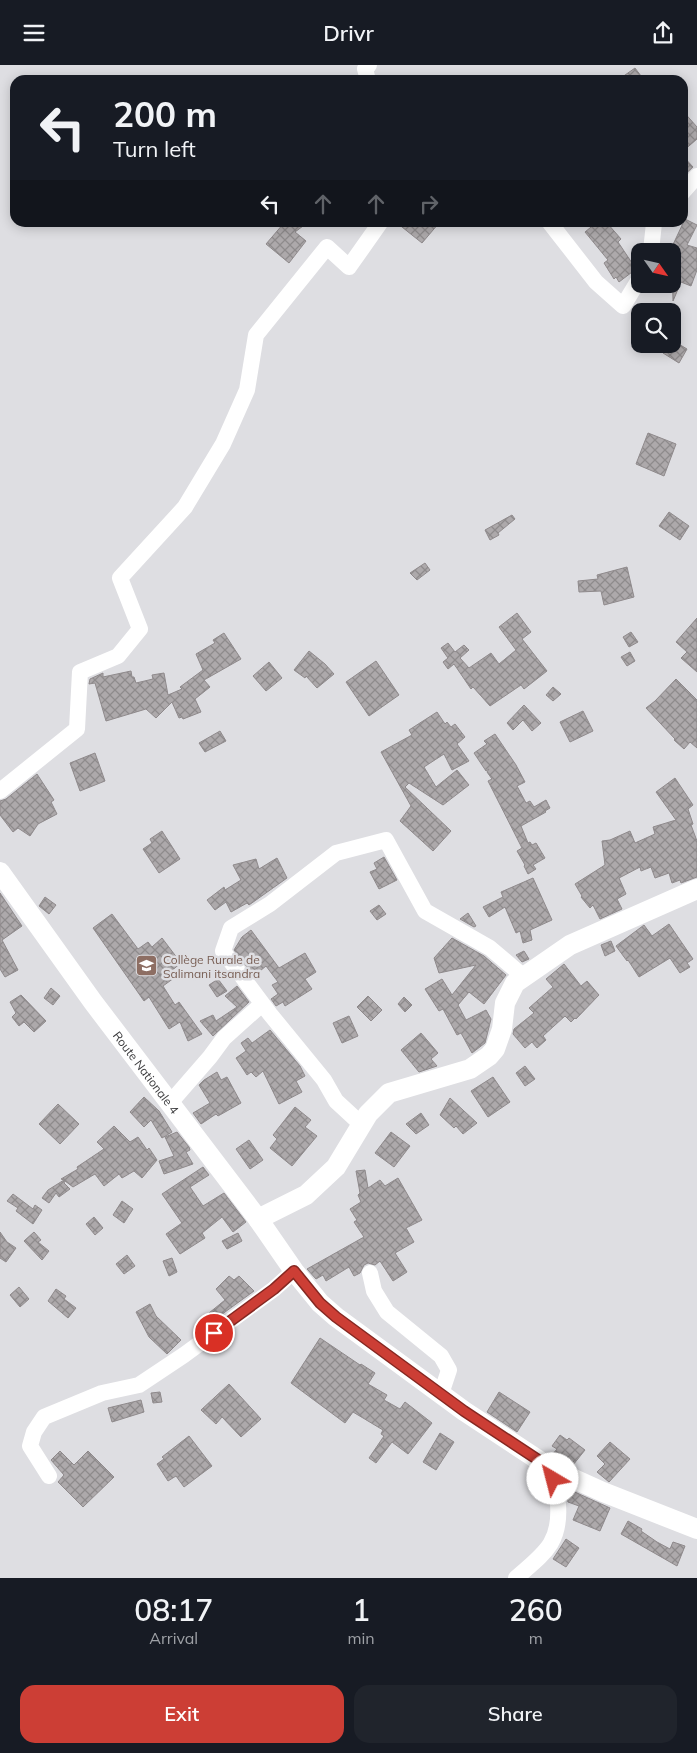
<!DOCTYPE html>
<meta charset="utf-8">
<style>
:root{--surface:#171b24;--page:#20242c;--text:#f1f3f6;--muted:#9ea1a6;--accent:#cc3e35}
body{margin:0;font-family:Mulish,sans-serif;background:var(--page);color:var(--text);height:100vh;display:flex;flex-direction:column;font-size:19px;white-space:nowrap}
*{box-sizing:border-box;margin:0}
p{font-size:16px;color:var(--muted)}
.icon{flex:none;width:28px;height:28px;fill:none;stroke:currentColor;stroke-width:2;stroke-linecap:round;stroke-linejoin:round}
.map{position:relative;height:1513px;overflow:hidden}
.details{display:flex;flex-direction:column;background:var(--surface);flex:1}
.details>*{flex:none}
.hud{position:absolute;left:10px;top:10px;width:678px;height:152px;border-radius:15px;box-shadow:0 2px 12px #0003;background:#171b24;color:var(--text);overflow:hidden}
.needle{width:32px;rotate:124deg}
.fabs{position:absolute;left:631px;top:178px;display:grid;gap:10px}
.fabs a{display:grid;place-items:center;width:50px;height:50px;border-radius:10px;background:var(--surface);box-shadow:0 2px 12px #0003;font-size:25px}
.pin{position:absolute;display:grid;place-items:center;width:42px;height:42px;color:#fff;margin:-21px;border:2px solid #fff;border-radius:50%;box-shadow:0 1px 5px #0007}
.me{position:absolute;width:55px;margin:-28px;rotate:323deg;stroke-linejoin:round;filter:drop-shadow(0 0 4px #0008)}
.turn{display:flex;align-items:center;gap:18px;height:105px;padding:0 20px;font-size:22px}
.turn .icon{width:65px;height:65px;stroke-width:2.5}
.turn b{display:block;font-size:35px;line-height:42px}
.lanes{display:flex;align-items:center;height:48px;padding:0 20px;background:#0003;justify-content:center;gap:25px;direction:ltr}
.lanes .off{opacity:.35}
.eta{display:flex;justify-content:space-evenly;align-items:center;height:85px;text-align:center}
.eta b{font-size:30px;font-weight:600;line-height:35px}
.cta{display:flex;gap:10px;margin-top:auto;padding:10px 20px}
.cta a{flex:1;height:58px;border-radius:15px;background:var(--accent);color:#fff;font-size:20px;font-weight:600;line-height:58px;text-align:center}
.cta a+a{background:var(--page);color:var(--text)}
header{display:flex;justify-content:space-between;align-items:center;height:65px;padding:0 20px;background:var(--surface);font-size:22px;font-weight:600}
.map>svg:first-child{display:block}
</style>
<header><svg class="icon" aria-label="menu" viewBox="0 0 24 24"><path d="M4 6h16M4 12h16M4 18h16"/></svg>Drivr<svg class="icon" aria-label="share" viewBox="0 0 24 24"><path d="M12 15V3M7 8l5-5 5 5M5 13v7h14v-7"/></svg></header>
<div class="map">
<svg width="697" height="1513" viewBox="0 0 697 1513">
<defs>
<pattern id="building-cross-hatch" width="8" height="8" patternUnits="userSpaceOnUse" patternTransform="scale(1.25)"><rect width="8" height="8" fill="#ada9ab"/><path d="M0 0l8 8M0 8l8-8" fill="none" stroke="#8e8b8c"/></pattern>
</defs>
<rect width="100%" height="100%" fill="#dedee2"/>
<path fill="url(#building-cross-hatch)" stroke="#8f8a8c" d="M635 3 644 15H618Z
M682 45 697 62V74L682 87Z
M682 90 693 102 682 112Z
M685 154 697 160 687 180 697 183V205L691 221 681 217 673 236 672 186H670Z
M284 158H307L295 167 306 176 289 198 266 179Z
M397 158H439L422 178Z
M596 158H607L621 174 618 177 636 204 619 217 616 212 614 214 604 198 608 195 585 167Z
M672 275 687 284 679 298 663 288 668 279H672Z
M648 368 676 379 664 411 636 399Z
M669 447 689 461 680 475 659 461Z
M512 450 515 454 498 468 499 470 490 475 485 465Z
M425 498 430 505 417 515 410 508Z
M627 502 634 532 604 540 601 526 579 527 578 516 598 514 597 510Z
M517 548 531 567 522 574 547 606 524 624 521 620 490 641 473 622 471 624 454 599 448 604 443 597 448 593 441 583 448 578 455 587 464 580 469 585 460 593 469 603 491 588 499 599 516 585 499 562Z
M697 553V607L681 593 687 587 676 577Z
M631 567 638 577 629 582 623 572Z
M224 568 241 594 204 615 210 622 195 634 201 647 183 654 182 652 179 653 172 637 156 653 146 644 106 656 95 618 89 619 90 614 103 608V612L131 606 132 612H134L136 618 153 614 152 610 164 608 168 630 182 624 180 622 203 605 196 589 215 578 213 575Z
M309 586 325 599 334 609 317 623 306 611 305 613 294 605Z
M630 587 635 596 627 601 621 592Z
M376 596 399 630 369 651 346 617Z
M269 597 282 613 266 626 253 611Z
M676 614 697 635V683L690 677 684 684 674 675 675 674 646 643 655 636Z
M553 622 561 629 553 636 546 630Z
M524 640 541 658 532 666 523 655 513 665 507 658Z
M583 646 593 666 570 677 560 657Z
M437 647 445 659 447 657 451 662 455 659 465 672 457 679 469 696 452 705 444 689 424 702 436 722 457 705 469 720 443 740 409 718 405 722 451 766 433 786 400 756 411 741 381 687 412 670 409 665Z
M220 666 226 676 205 687 199 678Z
M495 669 516 700 525 717 517 721 526 738 530 736 534 742 546 735 550 743 545 746 546 747 521 761 528 778 530 777 532 780 536 778 545 793 533 800 536 804 528 809 524 801 525 800 517 786 522 783 488 716 492 714 487 707 489 704 486 706 474 688 487 679 484 676Z
M95 688 105 716 80 726 70 698Z
M37 709 54 735 51 737 57 749 38 759 30 771 18 763 13 767 0 750V736L6 734Z
M675 713 693 740 688 744 693 759 691 760 697 776V812L681 818 680 815 672 818 669 808 655 813 651 802 641 806 640 802 619 813 626 829 617 834 622 844 600 854 593 840 590 843 581 832 582 831 575 819 605 800 602 776 610 775 630 766 635 778 655 769 653 762 676 755 656 727Z
M162 766 180 794 159 808 143 784 152 778 150 774Z
M384 792 397 815 379 824 370 807 377 804 374 798Z
M277 793 287 813 249 840 247 838 231 847 226 837 215 845 207 835 224 822 225 825 241 815 233 800 256 794 259 804Z
M533 813 552 855 530 865 532 875 523 878 520 866 516 868 505 842 489 852 483 842 503 832 501 827Z
M0 828 22 861 2 875 18 905 5 912 0 904Z
M45 832 56 840 49 849 39 841Z
M379 840 386 849 377 855 370 846Z
M468 848 476 861 474 862 460 854Z
M112 849 138 884 148 877 152 882 162 873 181 898 170 907 174 913 163 921 175 940 179 937 202 969 188 976 180 957 169 964 149 932 144 936 93 863Z
M669 859 693 894 687 898 690 902 680 908 670 893 639 912 628 895 627 896 616 881 644 860 652 871Z
M251 865 279 903 305 888 316 907 305 914 312 924 285 941 283 937 276 941 271 934 278 929 272 920 278 917 266 901 254 911 234 885 242 872Z
M452 873 484 891 506 910 484 939 469 927 458 940 466 955 486 945 491 954 485 978 472 988 461 968 457 970 443 944 439 946 425 924 442 914 452 930 476 900 439 908 434 893Z
M611 876 615 886 605 891 601 880Z
M524 886 529 894 522 897 516 890Z
M564 899 581 921 587 916 599 930 576 954 575 953 571 957 565 951 543 971 546 975 537 983 532 977 525 983 513 969 514 964 534 948 529 943 553 922 546 914Z
M218 914 227 926 217 932 209 920Z
M237 921 249 937 213 971 200 956 213 950 216 956 237 942 225 931Z
M51 923 60 931 53 940 44 933Z
M21 930 46 956 34 967 24 957 19 961 12 952 16 948 10 937Z
M368 931 382 945 371 956 357 942Z
M404 932 412 940 405 947 398 939Z
M349 951 358 971 342 978 333 958Z
M270 965 300 1001 305 1011 296 1016 302 1027 279 1039 263 1006 256 1012 251 1007 247 1010 236 993 246 986 241 978 248 973 252 978Z
M421 968 438 988 431 994 437 1001 419 1007 401 985Z
M525 1001 535 1014 525 1021 516 1008Z
M217 1007 221 1015 227 1012 241 1038 218 1051 216 1049 201 1059 193 1048 210 1038 199 1020 204 1015Z
M493 1012 510 1037 488 1052 471 1026Z
M144 1032 159 1046 172 1067 162 1073 151 1055 144 1062 130 1047Z
M450 1033 477 1058 463 1069 456 1061 454 1063 440 1050Z
M58 1039 79 1059 60 1079 39 1059Z
M295 1042 311 1055 305 1062 317 1071 292 1101 270 1083 277 1074 273 1070Z
M421 1048 429 1060 416 1069 406 1059Z
M114 1061 130 1077 138 1072 147 1085 149 1083 157 1095 142 1113 134 1106 122 1113 119 1109 104 1121 95 1109 73 1122 65 1116 64 1118 70 1124 59 1132 56 1128 49 1138 42 1133 48 1125 64 1115 61 1114 78 1104 77 1102 104 1084 97 1077Z
M177 1067 189 1082 190 1085 186 1087 193 1099 164 1109 159 1096 174 1091 165 1072Z
M391 1067 410 1081 394 1102 375 1088Z
M249 1075 263 1095 250 1104 236 1084Z
M203 1102 209 1110 190 1122 203 1141 224 1128 246 1157 233 1167 222 1152 202 1168 205 1173 180 1189 166 1169 182 1158 162 1129Z
M365 1105 368 1123 380 1115 385 1121 398 1113 422 1155 406 1163 414 1177 395 1188 407 1207 393 1216 380 1196 375 1200 368 1198 364 1200 360 1208 354 1211 349 1202 326 1216 323 1210 316 1214 307 1204 364 1172 354 1157 357 1155 350 1144 361 1137 358 1130 360 1128 356 1106Z
M13 1129 33 1144 35 1140 42 1145 33 1159 16 1146 18 1143 7 1136Z
M122 1136 133 1144 124 1158 113 1150Z
M94 1152 103 1163 95 1170 86 1159Z
M0 1167 7 1177 16 1183 6 1197 0 1193Z
M34 1167 41 1175 38 1177 49 1186 42 1195 24 1176Z
M238 1168 242 1176 227 1184 222 1176Z
M127 1190 135 1201 124 1209 116 1199Z
M172 1193 177 1207 169 1211 163 1196Z
M229 1211 234 1215 239 1211 254 1226 214 1255 209 1248 225 1235 216 1224Z
M19 1222 29 1234 20 1242 10 1230Z
M56 1224 66 1231 64 1234 76 1243 68 1253 48 1236Z
M150 1239 156 1251 181 1275 167 1289 149 1272 136 1247Z
M320 1273 360 1300 361 1299 375 1308 368 1319 387 1330 384 1335 400 1344 405 1337 432 1358 408 1389 392 1377 376 1398 369 1393 384 1371 381 1369 383 1365 353 1347 345 1358 291 1318Z
M229 1319 261 1354 241 1372 222 1352 216 1359 201 1345Z
M160 1327 162 1337 153 1338 151 1328Z
M499 1327 530 1347 517 1367 487 1347Z
M141 1335 144 1347 112 1357 108 1343Z
M440 1368 454 1377 436 1405 423 1397Z
M560 1370 567 1375 569 1373 585 1385 573 1400 552 1390 557 1384 552 1381Z
M189 1371 212 1401 184 1422 176 1411 168 1416 157 1399 164 1394 162 1392Z
M610 1377 630 1394 609 1417 597 1407 605 1399 597 1391Z
M60 1386 74 1400 88 1386 114 1412 83 1442 58 1417 64 1410 51 1395Z
M566 1423 610 1443 600 1466 573 1455 579 1441 568 1437Z
M628 1456 642 1464 641 1466 657 1477 670 1484 673 1477 685 1481 677 1501 621 1469Z
M566 1474 579 1483 566 1502 553 1494Z"/>
<g fill="none" stroke-linecap="round" stroke-linejoin="round">
<path stroke="#fff" stroke-width="16" d="M368 15 365 4 369 0
M682 128 697 111
M550 158 596 217 623 241 640 213
M651 186 654 158
M0 726 77 664 80 607 118 591 140 564 120 513 185 442 223 379 247 325 256 270 327 182 349 202 380 158
M170 1038 210 992 224 973 262 939
M362 1060 336 1036 324 1015 270 949 223 886 231 863 270 839 336 788 386 775 425 846 490 883 524 912
M370 1208 374 1226 387 1247 441 1291 449 1305 441 1329
M49 1411 30 1381 34 1367 44 1352 102 1328 139 1320 184 1290 274 1224 294 1206
M516 1513C543 1489 561 1479 558 1439 557 1427 554 1415 552 1404"/>
<g stroke="#fff" stroke-width="20">
<path id="s1" d="M0 807 93 937 258 1154 294 1206 320 1238 336 1252 464 1346 552 1404 603 1427 697 1464"/>
<path d="M258 1154 306 1130 336 1102 368 1049 389 1028 470 1004 489 991 495 984 502 964 505 938 515 918 570 880 697 824"/>
</g>
</g>
<g fill="none" stroke-linecap="round" stroke-linejoin="round">
<defs>
<path id="route" d="M214 1268 274 1224 294 1206 320 1238 336 1252 464 1346 552 1404 553 1414"/>
</defs>
<use href="#route" stroke="#852822" stroke-width="12"/>
<use href="#route" stroke="#cc3e35" stroke-width="9"/>
</g>
<defs>
<symbol id="school-square" viewBox="-11 -11 22 22"><rect x="-9" y="-9" width="18" height="18" rx="4" fill="#8d6e63" stroke="#dedee2"/><path d="M0-5L7-2L0 1L-7-2ZM-4 1L0 2.5L4 1V4Q0 6-4 4Z" fill="#fff"/></symbol>
</defs>
<g fill-rule="evenodd">
<use href="#school-square" x="134" y="888" width="25" height="25"/>
</g>
<g text-anchor="middle" dominant-baseline="central" stroke-width="5" stroke-linejoin="round" paint-order="stroke">
<g font-size="12" fill="#785e54" stroke="#dedee2" text-anchor="start">
<text x="163" y="894">Collège Rurale de<tspan x="163" dy="14">Salimani itsandra</tspan></text>
</g>
<g font-size="12" fill="#3b3b3d" stroke="#dedee2">
<text stroke="none"><textPath href="#s1" startOffset="248">Route Nationale 4</textPath></text>
</g>
</g>
</svg>
<div class="fabs">
<a><svg class="needle" viewBox="-14 -14 28 28"><path d="M0-13l5 13h-10z" fill="#e53935"/><path d="M0 13l5-13h-10z" fill="#9ea1a6"/></svg></a>
<a><svg class="icon" aria-label="search" viewBox="0 0 24 24"><circle cx="10" cy="10" r="6"/><path d="M15 15l6 6"/></svg></a>
</div>
<div class="pin" style="left:214px;top:1268px;background:#d93025"><svg class="icon" aria-label="arrive" viewBox="0 0 24 24"><path d="M6 21V4h12l-3 4 3 4H6"/></svg></div>
<svg class="me" style="left:553px;top:1414px" viewBox="-20 -20 40 40"><circle r="19" fill="#fff"/><path d="M0-13L10 11 0 6-10 11z" fill="#cc3e35"/></svg>
<div class="hud">
<div class="turn"><svg class="icon" aria-label="left" viewBox="0 0 24 24"><path d="M17 20v-9H6M10 6l-5 5 5 5"/></svg><div><b>200 m</b>Turn left</div></div>
<div class="lanes"><svg class="icon" aria-label="left" viewBox="0 0 24 24"><path d="M17 20v-9H6M10 6l-5 5 5 5"/></svg><svg class="icon off" aria-label="ahead" viewBox="0 0 24 24"><path d="M12 20V5M6 11l6-6 6 6"/></svg><svg class="icon off" aria-label="ahead" viewBox="0 0 24 24"><path d="M12 20V5M6 11l6-6 6 6"/></svg><svg class="icon off" aria-label="right" viewBox="0 0 24 24"><path d="M7 20v-9h11M14 6l5 5-5 5"/></svg></div>
</div>
</div>
<section class="details">
<div class="eta">
<div><b>08:17</b><p>Arrival</p></div>
<div><b>1</b><p>min</p></div>
<div><b>260</b><p>m</p></div>
</div>
<div class="cta"><a>Exit</a><a>Share</a></div>
</section>
